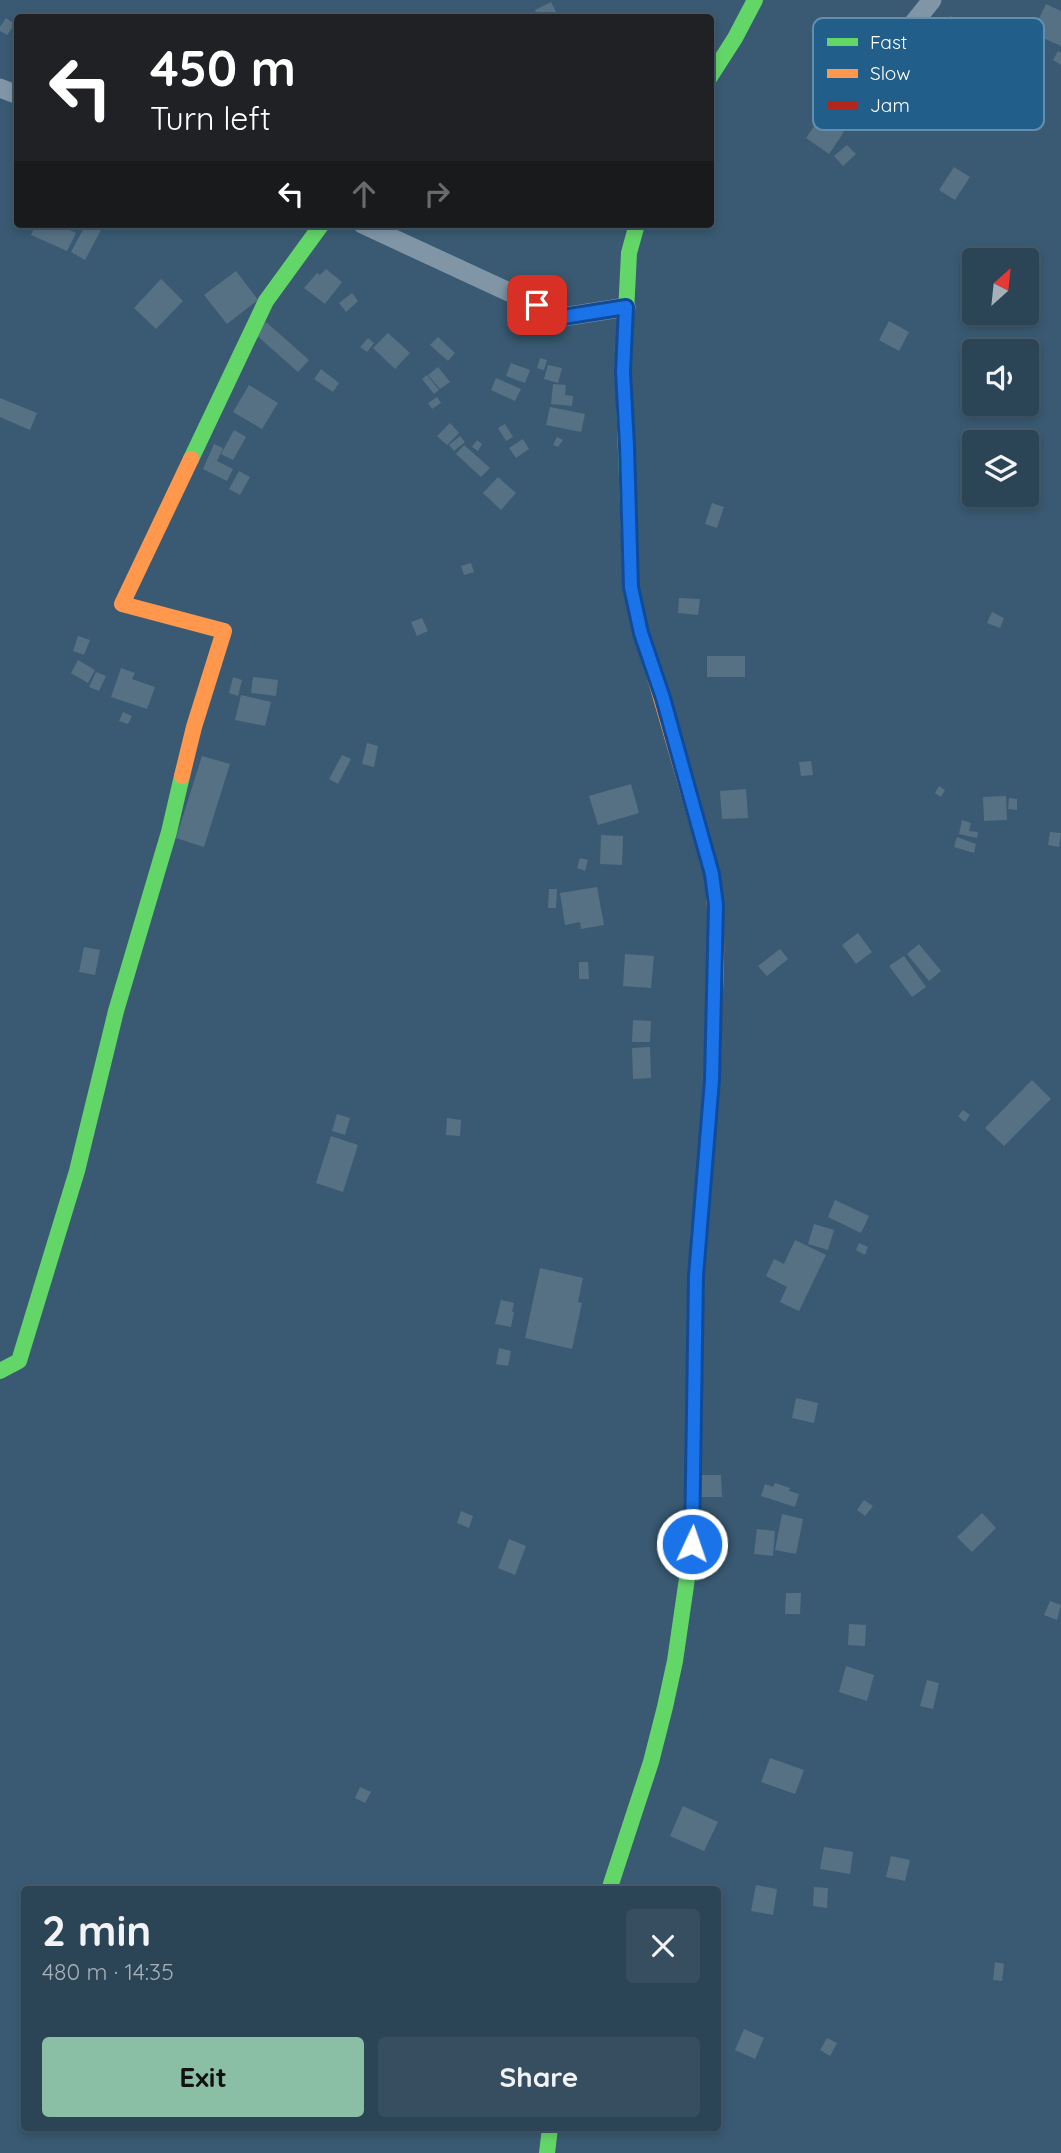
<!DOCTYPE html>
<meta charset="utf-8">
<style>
:root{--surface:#2b4456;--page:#374e60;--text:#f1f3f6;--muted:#a6b0b9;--line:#475c6c;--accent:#8abfa5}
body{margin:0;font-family:Quicksand,sans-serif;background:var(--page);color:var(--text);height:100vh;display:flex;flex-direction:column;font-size:26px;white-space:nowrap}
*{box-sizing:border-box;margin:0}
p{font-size:23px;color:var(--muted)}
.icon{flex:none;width:38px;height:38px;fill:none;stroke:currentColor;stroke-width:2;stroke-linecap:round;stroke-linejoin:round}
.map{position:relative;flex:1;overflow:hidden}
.panel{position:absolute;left:21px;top:1886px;width:700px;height:245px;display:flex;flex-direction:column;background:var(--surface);border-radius:7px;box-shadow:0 4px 10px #0003,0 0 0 2px var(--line)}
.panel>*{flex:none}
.guide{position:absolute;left:14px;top:14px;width:700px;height:214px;border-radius:7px;box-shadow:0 4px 10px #0003,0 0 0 2px var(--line);background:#202124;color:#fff;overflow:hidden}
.needle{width:46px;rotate:27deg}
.buttons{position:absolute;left:962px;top:248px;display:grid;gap:14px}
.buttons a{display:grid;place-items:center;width:77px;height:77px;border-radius:7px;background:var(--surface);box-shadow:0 4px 10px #0003,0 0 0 2px var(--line);font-size:35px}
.pin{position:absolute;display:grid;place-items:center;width:60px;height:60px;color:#fff;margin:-30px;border-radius:14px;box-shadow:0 4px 10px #0006}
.me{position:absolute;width:77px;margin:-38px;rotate:3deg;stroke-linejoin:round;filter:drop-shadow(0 0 5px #0008)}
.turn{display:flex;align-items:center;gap:24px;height:147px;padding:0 21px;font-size:32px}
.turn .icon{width:91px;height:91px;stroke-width:2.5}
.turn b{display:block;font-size:49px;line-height:60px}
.lanes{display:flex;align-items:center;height:66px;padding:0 21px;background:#0003;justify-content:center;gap:35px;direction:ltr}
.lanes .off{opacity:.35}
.round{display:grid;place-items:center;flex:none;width:74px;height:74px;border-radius:7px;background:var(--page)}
.overview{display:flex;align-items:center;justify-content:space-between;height:119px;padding:0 21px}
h1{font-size:42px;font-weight:800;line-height:52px}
.cta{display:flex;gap:14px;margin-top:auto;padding:14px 21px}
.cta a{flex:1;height:80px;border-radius:7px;background:var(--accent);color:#111;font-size:28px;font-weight:800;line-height:80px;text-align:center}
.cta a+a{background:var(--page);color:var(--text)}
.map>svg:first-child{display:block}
</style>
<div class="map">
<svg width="1061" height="2153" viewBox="0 0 1061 2153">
<rect width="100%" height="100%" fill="#395a72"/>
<path fill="#577184" d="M551 2 559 18H539L535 10Z
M1046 4 1061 11V46L1032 33Z
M950 16 983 29 972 58 939 45Z
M6 18 15 24 7 35 0 31V27Z
M1058 51 1061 53V65L1053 60Z
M863 106 872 114 859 130 849 122Z
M821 116 844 132 829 154 806 138Z
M847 145 856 154 843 166 834 156Z
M954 167 970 177 955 200 939 190Z
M36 224H57L76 233 67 251 31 235Z
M86 224H95L102 228 85 260 71 252Z
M326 269 342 282 325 304 304 288 317 273 320 275Z
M236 271 258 300 227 324 204 295Z
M161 279 183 301 156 329 134 308Z
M352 293 358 301 346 312 339 303Z
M889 321 909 332 899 351 879 340Z
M266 322 309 360 298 372 255 334Z
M388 333 410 353 395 369 373 348Z
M438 337 455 353 448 361 430 345Z
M368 338 374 343 367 352 360 347Z
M540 358 547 360 544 370 537 368Z
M511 363 530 370 525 383 506 376Z
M548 365 562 368 558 383 544 379Z
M438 367 450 382 440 389 428 375Z
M321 369 339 383 333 392 314 379Z
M427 375 439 390 434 394 422 379Z
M496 378 521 389 515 401 491 390Z
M553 384 566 385 565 395 573 396 572 406 551 404Z
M249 385 278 403 262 429 233 412Z
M437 397 441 403 432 409 428 403Z
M0 398 37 413 30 430 0 417Z
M550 407 585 414 581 432 546 425Z
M450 423 459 433 447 445 437 436Z
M505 424 513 437 506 441 498 428Z
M234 430 246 437 233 460 221 454Z
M460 436 465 442 454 451 449 445Z
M557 437 563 440 558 447 553 445Z
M523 439 529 449 516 458 509 448Z
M477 440 482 444 478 451 472 447Z
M214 444 223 448 217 461 233 469 227 481 203 469Z
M464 445 490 468 481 477 456 454Z
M239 471 250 477 240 495 229 489Z
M498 477 516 493 501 510 483 493Z
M712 503 724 507 717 528 705 524Z
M471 563 474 572 464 575 461 566Z
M679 598 700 599 698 615 678 613Z
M992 612 1004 618 1000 628 987 623Z
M422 618 428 631 417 636 411 622Z
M78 636 90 640 84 655 73 651Z
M707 656H745V677H707Z
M78 660 95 670 88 683 71 673Z
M121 668 135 673 132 679 155 687 147 709 111 697Z
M96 672 106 676 99 691 89 687Z
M233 677 242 680 238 696 229 693Z
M253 677 278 680 276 696 251 693Z
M241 695 271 702 265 726 235 720Z
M123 712 132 716 128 724 119 721Z
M367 743 378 746 374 767 362 764Z
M342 755 351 759 338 784 329 779Z
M202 756 230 764 204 847 176 838Z
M811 761 813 775 801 776 799 762Z
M631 784 639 813 598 825 589 796Z
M939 786 945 790 941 797 935 793Z
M746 789 748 818 722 819 720 791Z
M1006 796 1007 820 984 821 983 797Z
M1009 798 1017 799V810L1008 809Z
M962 820 971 823 969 831 978 832 977 838 959 834Z
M1050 832 1061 833 1059 847 1048 845Z
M601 835 623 836 622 865 600 864Z
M957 837 976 844 974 853 954 847Z
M580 858 588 860 585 871 577 868Z
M597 887 604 925 581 929 580 922 565 925 560 893Z
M549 889H557L556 908H548Z
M858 933 872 952 856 964 842 945Z
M919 944 941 971 929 981 907 954Z
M84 947 100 950 95 975 79 972Z
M780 949 788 959 767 976 758 966Z
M625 954 654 956 651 988 623 986Z
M904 956 926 987 912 997 889 966Z
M579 962H588L589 979H579Z
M633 1020 651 1021 650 1042H632Z
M650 1047 651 1078 633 1079 632 1048Z
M1032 1080 1051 1099 1004 1146 985 1128Z
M963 1110 970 1115 965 1122 958 1116Z
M337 1114 350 1118 345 1135 332 1131Z
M447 1118 461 1120 460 1136 446 1135Z
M331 1136 358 1145 343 1192 316 1183Z
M835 1200 869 1216 861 1233 828 1217Z
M814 1224 834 1230 828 1250 808 1244Z
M795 1240 826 1255 799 1311 780 1302 787 1287 766 1276 774 1259 784 1264Z
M859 1243 868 1247 865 1255 856 1250Z
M540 1268 583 1278 578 1302 582 1303 572 1349 525 1338Z
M501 1300 514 1303 512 1312H514L511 1327 495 1324Z
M499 1348 511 1351 508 1366 496 1364Z
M796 1398 818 1403 814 1423 792 1418Z
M700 1475H721L722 1497H700Z
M775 1483 790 1488 789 1491 799 1494 795 1507 761 1496 765 1484 773 1487Z
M864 1500 873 1506 865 1516 857 1510Z
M461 1511 473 1516 469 1528 457 1523Z
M982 1513 996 1528 972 1552 957 1537Z
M782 1514 803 1519 796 1554 775 1550Z
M757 1529 775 1531 773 1556 754 1554Z
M509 1539 526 1546 515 1575 498 1568Z
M786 1593H801L800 1614H785Z
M1050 1601 1061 1605 1057 1620 1044 1615Z
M849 1624 866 1625 865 1646 848 1645Z
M846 1666 874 1675 867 1701 839 1692Z
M927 1680 939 1683 933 1709 920 1706Z
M770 1758 804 1770 795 1794 761 1782Z
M360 1787 371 1792 365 1803 355 1798Z
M683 1806 718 1822 704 1851 670 1836Z
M824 1847 853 1852 850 1874 820 1869Z
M891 1856 910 1860 905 1881 886 1877Z
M756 1885 777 1889 773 1915 751 1911Z
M814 1887 828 1888 827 1908 813 1906Z
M995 1962 1004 1964 1002 1981 993 1980Z
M744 2029 764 2038 755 2059 735 2050Z
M827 2038 837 2043 830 2056 820 2050Z"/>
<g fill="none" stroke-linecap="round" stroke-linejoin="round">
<path stroke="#8096a7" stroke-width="19" d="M879 66 932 0
M0 88 18 95
M362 224 563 317 626 307"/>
<path stroke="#63d668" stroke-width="16" d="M710 77 735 38 755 0
M637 224 629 253 623 372 631 587 641 633 650 660
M191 459 266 301 322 224
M0 1371 19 1361 77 1171 116 1011 169 832 182 776
M609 1890 651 1762 665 1707 675 1661 692 1544 696 1277 704 1183
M547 2153 550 2128"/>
<path stroke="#ff974d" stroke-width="16" d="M650 660 712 874C717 914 717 952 715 992
M182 776 194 727 224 631 122 604 191 459"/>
<path stroke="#b3261e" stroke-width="16" d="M704 1183 712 1080 715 992"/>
</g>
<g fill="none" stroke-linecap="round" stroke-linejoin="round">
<defs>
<path id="route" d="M537 305 563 317 626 307 623 372 627 446 631 587 641 633 663 698 712 874 716 905 712 1080 696 1276 692 1544"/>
</defs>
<use href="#route" stroke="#114b97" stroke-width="18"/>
<use href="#route" stroke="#1a73e8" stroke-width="12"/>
</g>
<rect x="813" y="18" width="231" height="112" rx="10" fill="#215e8a" stroke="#648ead" stroke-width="2"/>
<rect x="827" y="38" width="31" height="8" fill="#63d668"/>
<rect x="827" y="69" width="31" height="9" fill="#ff974d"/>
<rect x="827" y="101" width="31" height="8" fill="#b3261e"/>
<g font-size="19" fill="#fff">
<text x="870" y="49">Fast</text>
<text x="870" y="80">Slow</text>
<text x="870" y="112">Jam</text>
</g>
</svg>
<div class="buttons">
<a><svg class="needle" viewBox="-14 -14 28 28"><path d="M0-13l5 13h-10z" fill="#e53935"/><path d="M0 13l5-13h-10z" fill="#a6b0b9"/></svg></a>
<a><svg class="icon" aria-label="sound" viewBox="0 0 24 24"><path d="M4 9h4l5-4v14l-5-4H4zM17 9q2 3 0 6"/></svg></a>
<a><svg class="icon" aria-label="layers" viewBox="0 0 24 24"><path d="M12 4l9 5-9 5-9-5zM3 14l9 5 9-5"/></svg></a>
</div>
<div class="pin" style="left:537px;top:305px;background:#d93025"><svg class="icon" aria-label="arrive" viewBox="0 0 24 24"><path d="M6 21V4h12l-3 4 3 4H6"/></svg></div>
<svg class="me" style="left:692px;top:1544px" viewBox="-20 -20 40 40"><circle r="17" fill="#1a73e8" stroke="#fff" stroke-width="3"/><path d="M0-11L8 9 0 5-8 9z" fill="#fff"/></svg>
<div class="guide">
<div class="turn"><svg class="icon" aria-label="left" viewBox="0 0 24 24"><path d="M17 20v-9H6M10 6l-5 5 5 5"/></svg><div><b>450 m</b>Turn left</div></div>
<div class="lanes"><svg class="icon" aria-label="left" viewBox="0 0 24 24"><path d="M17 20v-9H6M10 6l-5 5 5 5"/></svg><svg class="icon off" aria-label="ahead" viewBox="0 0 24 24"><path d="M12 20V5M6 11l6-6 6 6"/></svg><svg class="icon off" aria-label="right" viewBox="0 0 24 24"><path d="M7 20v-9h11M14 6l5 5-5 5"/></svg></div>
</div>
<section class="panel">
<div class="overview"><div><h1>2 min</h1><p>480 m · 14:35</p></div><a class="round"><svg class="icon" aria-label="close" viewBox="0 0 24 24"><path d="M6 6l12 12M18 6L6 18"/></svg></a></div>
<div class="cta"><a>Exit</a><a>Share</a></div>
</section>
</div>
